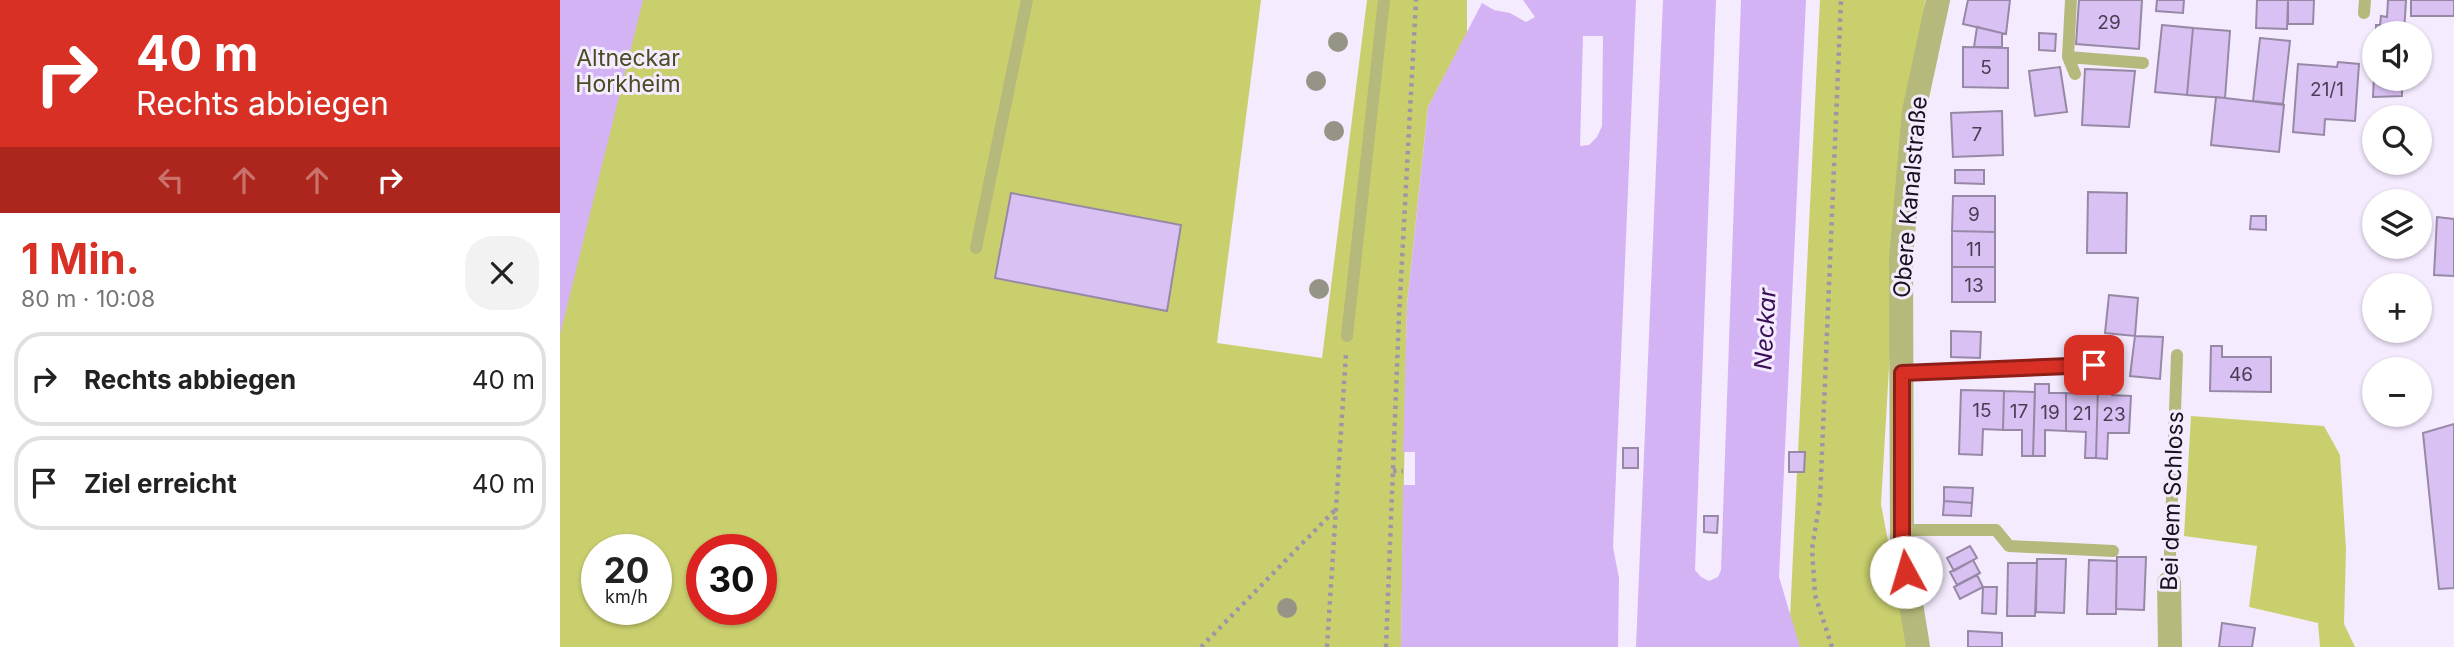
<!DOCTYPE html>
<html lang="de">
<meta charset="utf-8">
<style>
:root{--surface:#fff;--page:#f2f2f2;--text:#222;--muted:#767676;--line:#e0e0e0;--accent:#d93025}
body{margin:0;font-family:Inter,sans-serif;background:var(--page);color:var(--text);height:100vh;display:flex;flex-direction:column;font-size:26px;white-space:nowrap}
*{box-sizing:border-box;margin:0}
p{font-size:23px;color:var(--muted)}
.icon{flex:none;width:38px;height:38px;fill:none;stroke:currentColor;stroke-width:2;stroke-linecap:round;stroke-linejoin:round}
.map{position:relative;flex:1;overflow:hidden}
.details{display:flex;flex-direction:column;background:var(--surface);width:560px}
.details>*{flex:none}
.banner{background:#d93025;color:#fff;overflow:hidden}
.buttons{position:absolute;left:1802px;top:21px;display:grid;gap:14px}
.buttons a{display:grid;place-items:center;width:70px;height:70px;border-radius:50%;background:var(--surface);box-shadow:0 2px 5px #0004;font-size:35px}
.speed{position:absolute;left:21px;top:534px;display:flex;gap:14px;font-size:35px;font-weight:700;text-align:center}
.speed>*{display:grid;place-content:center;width:91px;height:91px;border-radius:50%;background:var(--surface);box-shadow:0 2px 5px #0004;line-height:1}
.speed small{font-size:18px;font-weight:400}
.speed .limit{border:10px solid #d22;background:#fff;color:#111}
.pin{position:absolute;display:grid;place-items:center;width:60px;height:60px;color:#fff;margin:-30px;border-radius:14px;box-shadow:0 4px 10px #0006}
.me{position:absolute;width:77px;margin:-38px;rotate:354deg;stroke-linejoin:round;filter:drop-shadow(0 0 5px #0008)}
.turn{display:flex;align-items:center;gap:24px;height:147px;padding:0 21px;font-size:32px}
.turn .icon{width:91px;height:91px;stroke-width:2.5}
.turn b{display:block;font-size:49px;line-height:60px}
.lanes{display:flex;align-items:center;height:66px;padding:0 21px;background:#0003;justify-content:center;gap:35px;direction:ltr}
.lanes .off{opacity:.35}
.round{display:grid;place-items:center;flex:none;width:74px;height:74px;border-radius:28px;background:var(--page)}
.summary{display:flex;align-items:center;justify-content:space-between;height:119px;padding:0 21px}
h1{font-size:42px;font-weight:700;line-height:52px;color:var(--accent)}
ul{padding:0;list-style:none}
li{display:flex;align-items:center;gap:21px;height:94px;margin:0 14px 10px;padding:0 7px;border:4px solid var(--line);border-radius:28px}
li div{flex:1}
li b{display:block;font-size:26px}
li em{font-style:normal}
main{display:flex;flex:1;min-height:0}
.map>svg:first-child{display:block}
</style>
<main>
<section class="details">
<div class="banner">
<div class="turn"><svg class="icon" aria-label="right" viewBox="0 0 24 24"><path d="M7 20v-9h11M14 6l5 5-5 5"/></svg><div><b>40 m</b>Rechts abbiegen</div></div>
<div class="lanes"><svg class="icon off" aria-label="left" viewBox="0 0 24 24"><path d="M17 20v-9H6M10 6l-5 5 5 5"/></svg><svg class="icon off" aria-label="ahead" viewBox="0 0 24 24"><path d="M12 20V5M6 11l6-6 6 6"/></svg><svg class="icon off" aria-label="ahead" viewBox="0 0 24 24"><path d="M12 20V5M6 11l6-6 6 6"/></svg><svg class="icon" aria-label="right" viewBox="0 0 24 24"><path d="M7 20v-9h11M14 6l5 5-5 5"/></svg></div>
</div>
<div class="summary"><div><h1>1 Min.</h1><p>80 m · 10:08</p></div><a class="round"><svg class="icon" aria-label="close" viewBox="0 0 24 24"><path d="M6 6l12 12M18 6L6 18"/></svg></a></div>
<ul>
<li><svg class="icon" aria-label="right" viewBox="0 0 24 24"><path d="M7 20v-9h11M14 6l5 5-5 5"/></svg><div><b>Rechts abbiegen</b></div><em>40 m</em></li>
<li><svg class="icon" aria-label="arrive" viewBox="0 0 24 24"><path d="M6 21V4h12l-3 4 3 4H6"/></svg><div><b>Ziel erreicht</b></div><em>40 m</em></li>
</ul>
</section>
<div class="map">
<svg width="1894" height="647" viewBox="0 0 1894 647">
<rect width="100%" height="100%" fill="#f4ebfe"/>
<path fill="#cacf6e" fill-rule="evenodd" d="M0 0H701L657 343 762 358 807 0H907V33L868 107 847 305 841 647H0ZM37 550H96V609H37ZM142 550H201V609H142Z
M1260 0H1365L1329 368 1321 504 1348 647H1239L1230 617Z
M1631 416 1764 426 1780 455 1786 549 1784 624 1795 647H1760L1758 623 1689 607 1697 546 1624 536Z"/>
<path fill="#d4b3f5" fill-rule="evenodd" d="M0 0H83L0 335Z
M963 0H1076L1053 547 1059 578 1058 647H841L843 485H855V452H843L847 305 868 107 922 3 934 10 950 13 966 22 975 17ZM1023 36H1043L1042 126 1037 137 1029 145 1020 146Z
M1103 0H1156L1135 570 1141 577 1149 581 1158 577 1161 570 1181 0H1246L1219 577 1240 647H1076Z"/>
<path fill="#dac1f4" stroke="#9789a6" stroke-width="2" d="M1408 0H1450L1446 34 1403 24Z
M1519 0H1582L1579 49 1516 44Z
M1597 0H1624L1623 13 1596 11Z
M1697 0H1728L1727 29 1696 28Z
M1728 0H1754L1753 24H1728Z
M1828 0H1846L1844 33H1816V25H1820L1821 16 1827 17Z
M1851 0H1894V16H1851Z
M1602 25 1633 28 1627 95 1595 92Z
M1417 27 1442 33V47H1414Z
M1633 28 1670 31 1665 98 1627 95Z
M1479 33 1496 34 1495 51 1479 50Z
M1700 38 1730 41 1723 104 1693 101Z
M1403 47 1448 48V88L1403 87Z
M1815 55V79H1842V96L1813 97Z
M1778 62 1799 64 1795 121 1765 119 1764 135 1733 132 1738 64 1777 67Z
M1500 67 1507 112 1475 116 1469 71Z
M1525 69 1575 71 1569 127 1522 125Z
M1656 97 1724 105 1719 152 1651 145Z
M1442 111 1443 155 1393 157 1391 113Z
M1395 170H1424V184L1395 183Z
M1528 192 1567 193 1566 253H1527Z
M451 193 621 225 607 311 435 278Z
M1393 196H1435V232L1392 231Z
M1691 216H1706V230L1690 229Z
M1877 217 1894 219V276L1874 275Z
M1392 231 1435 232V267H1392Z
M1392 267H1435V302H1392Z
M1549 295 1578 298 1575 336 1545 333Z
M1391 331 1421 332 1420 358 1391 357Z
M1575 336 1603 337 1600 379 1570 376Z
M1651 346H1662V357H1711V392L1650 391Z
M1475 384H1489V393H1506V431L1485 430V456H1473Z
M1525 385 1538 386 1536 458H1525L1526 432 1506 431V393L1525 394Z
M1538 386H1552V395L1571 396 1569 433H1548L1547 459 1536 458Z
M1401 390 1444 391 1443 430 1423 429 1422 455 1399 454Z
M1444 391 1475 392 1473 456H1462V430H1443Z
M1894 424V588L1879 589 1863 433Z
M1063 448H1078V468H1063Z
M1229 452H1245L1244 472H1229Z
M1384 487 1413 488 1412 503 1384 501Z
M1384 501 1412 503 1411 516 1383 515Z
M1144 516H1158L1157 533 1144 532Z
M1410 546 1417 558 1394 571 1387 558Z
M1557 557H1586L1584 610 1556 609Z
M1477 559H1506L1504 613 1476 612Z
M1413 560 1420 573 1397 585 1390 572Z
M1529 560 1557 561 1556 614H1527Z
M1448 563H1477L1475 616H1447Z
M1417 575 1423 587 1400 599 1394 587Z
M1423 587H1437L1436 614 1422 613Z
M1662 623 1695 628 1692 647H1659Z
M1408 631 1442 633V647H1408Z"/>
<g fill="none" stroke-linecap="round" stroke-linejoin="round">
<path stroke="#9e96a6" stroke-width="4.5" stroke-dasharray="3.5 5" stroke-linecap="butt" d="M833 471H843
M641 647 775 510
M767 647 786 354
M826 647 839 316 856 0
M1272 647 1255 595 1252 549 1260 500 1281 0"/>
<path stroke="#b5b97b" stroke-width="12" d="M1511 0 1508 57 1515 74
M1804 13 1805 0
M1508 57 1583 63
M416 248 467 0
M787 336 824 0
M1342 373 1534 364
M1343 530H1436L1449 546 1553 551
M1609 583 1617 355"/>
<path stroke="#b5b97b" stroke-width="24" d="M1609 583 1610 647
M1358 647 1342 548 1341 258 1354 111 1378 0"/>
</g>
<g fill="#969486">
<circle cx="778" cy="42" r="10"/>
<circle cx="756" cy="81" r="10"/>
<circle cx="774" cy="131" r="10"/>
<circle cx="759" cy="289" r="10"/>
<circle cx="727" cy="608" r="10"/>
</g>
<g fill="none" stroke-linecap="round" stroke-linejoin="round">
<defs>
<path id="route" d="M1346 572 1342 548V373L1534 365"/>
</defs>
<use href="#route" stroke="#8d1f18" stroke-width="18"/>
<use href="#route" stroke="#d93025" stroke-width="12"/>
</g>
<g text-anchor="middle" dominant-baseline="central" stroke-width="6" stroke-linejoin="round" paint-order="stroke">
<g font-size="19" fill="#493e54">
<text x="1549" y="22">29</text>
<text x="1426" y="67">5</text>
<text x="1767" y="89">21/1</text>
<text x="1417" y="134">7</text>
<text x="1414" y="214">9</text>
<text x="1414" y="249">11</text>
<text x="1414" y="285">13</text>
<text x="1681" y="374">46</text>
<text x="1422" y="410">15</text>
<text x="1459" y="411">17</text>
<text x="1490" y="412">19</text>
<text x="1522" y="413">21</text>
<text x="1554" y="414">23</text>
</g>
<g font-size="23" fill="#4a4c23" stroke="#f4ebfe">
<text x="68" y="58">Altneckar<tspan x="68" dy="26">Horkheim</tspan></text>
</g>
<g font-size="23" fill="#19131e" stroke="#f4ebfe">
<text transform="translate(1350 197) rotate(-85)">Obere Kanalstraße</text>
<text transform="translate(1612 501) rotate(-88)">Bei dem Schloss</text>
</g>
<g font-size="24" font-style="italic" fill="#3b1058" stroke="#f4ebfe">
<text transform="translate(1205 329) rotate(-87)">Neckar</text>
</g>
</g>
</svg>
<div class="buttons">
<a><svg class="icon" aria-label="sound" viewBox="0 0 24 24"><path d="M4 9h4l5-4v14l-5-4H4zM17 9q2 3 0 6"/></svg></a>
<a><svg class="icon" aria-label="search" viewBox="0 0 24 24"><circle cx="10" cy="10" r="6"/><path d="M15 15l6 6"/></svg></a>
<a><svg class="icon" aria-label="layers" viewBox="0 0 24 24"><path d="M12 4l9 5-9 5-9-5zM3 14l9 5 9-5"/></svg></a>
<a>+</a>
<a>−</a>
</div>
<div class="speed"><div>20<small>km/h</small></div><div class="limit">30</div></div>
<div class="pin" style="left:1534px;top:365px;background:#d93025"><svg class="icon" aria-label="arrive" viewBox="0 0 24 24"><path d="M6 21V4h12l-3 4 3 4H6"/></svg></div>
<svg class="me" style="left:1346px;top:572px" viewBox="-20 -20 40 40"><circle r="19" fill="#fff"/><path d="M0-13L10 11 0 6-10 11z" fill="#d93025"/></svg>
</div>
</main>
